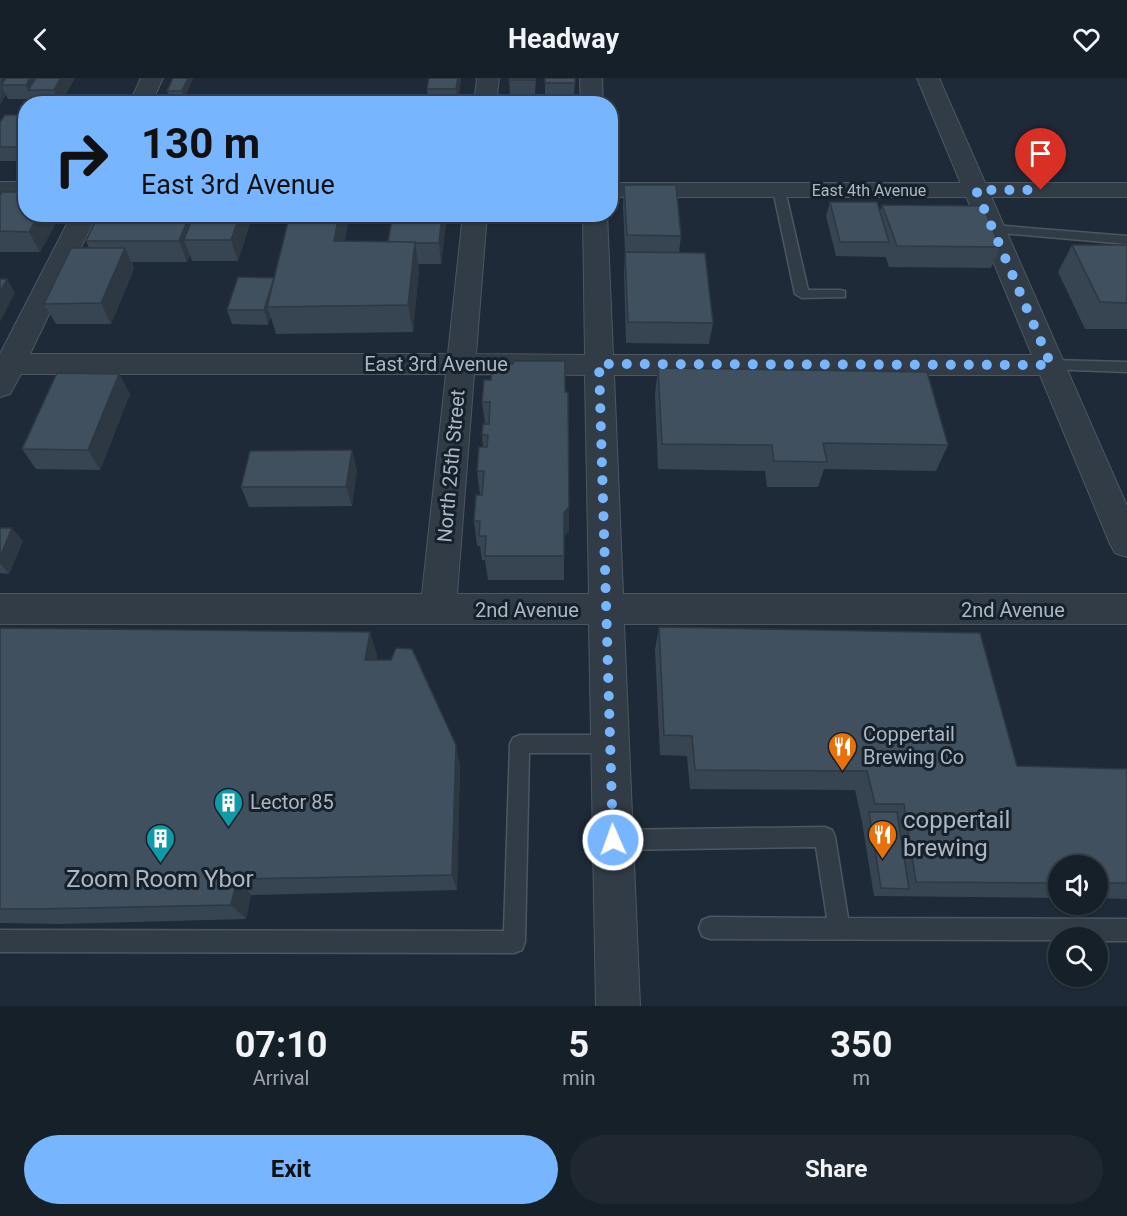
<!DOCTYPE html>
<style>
:root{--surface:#162029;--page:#1f2831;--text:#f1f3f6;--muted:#9ea3a8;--line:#353e46;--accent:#77b5fe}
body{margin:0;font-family:Roboto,sans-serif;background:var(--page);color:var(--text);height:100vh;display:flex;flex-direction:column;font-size:22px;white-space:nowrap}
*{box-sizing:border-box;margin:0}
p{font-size:20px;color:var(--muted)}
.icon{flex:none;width:33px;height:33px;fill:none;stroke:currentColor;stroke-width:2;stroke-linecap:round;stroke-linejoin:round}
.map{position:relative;height:928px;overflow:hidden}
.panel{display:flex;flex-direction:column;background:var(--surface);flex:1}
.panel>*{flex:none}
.top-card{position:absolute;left:18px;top:18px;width:600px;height:126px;border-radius:24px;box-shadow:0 2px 4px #0004,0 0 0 2px var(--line);background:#77b5fe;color:#111;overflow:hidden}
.tools{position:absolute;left:1048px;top:777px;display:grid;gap:12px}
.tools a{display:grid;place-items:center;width:60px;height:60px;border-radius:50%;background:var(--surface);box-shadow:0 2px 4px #0004,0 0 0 2px var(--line);font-size:30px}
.pin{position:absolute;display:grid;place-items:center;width:51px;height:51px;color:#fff;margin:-62px -26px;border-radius:50% 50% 50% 0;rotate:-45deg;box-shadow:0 0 6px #0007}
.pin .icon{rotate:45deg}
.me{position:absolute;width:66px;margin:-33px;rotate:358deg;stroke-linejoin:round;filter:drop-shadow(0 0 4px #0008)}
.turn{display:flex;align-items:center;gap:21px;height:126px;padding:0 24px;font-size:27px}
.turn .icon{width:78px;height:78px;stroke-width:2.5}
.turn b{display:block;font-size:42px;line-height:51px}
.eta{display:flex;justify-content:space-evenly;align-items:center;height:102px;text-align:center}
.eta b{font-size:36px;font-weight:700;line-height:42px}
.primary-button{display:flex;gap:12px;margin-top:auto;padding:12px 24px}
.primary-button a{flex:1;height:69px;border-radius:36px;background:var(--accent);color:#111;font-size:24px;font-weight:700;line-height:69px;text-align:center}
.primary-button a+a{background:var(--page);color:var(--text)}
header{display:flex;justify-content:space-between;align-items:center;height:78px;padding:0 24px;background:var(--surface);font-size:27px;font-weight:700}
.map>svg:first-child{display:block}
</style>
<header><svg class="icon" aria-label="back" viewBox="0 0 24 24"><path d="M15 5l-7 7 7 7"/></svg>Headway<svg class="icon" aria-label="heart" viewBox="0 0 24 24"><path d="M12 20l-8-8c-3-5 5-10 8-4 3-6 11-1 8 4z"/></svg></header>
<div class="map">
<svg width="1127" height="928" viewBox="0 0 1127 928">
<rect width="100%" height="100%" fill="#1e2a37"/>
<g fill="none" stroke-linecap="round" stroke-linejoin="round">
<defs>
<path id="service" d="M779 108 785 112 808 212H840L845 213V219L802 220 795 216 773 112Z
M993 147 1127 158V166L989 154 987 151Z
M1051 282 1127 284V294L1046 291 1044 287Z
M520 657H610L617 660 620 666 617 672 610 675H529L525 864 522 872 514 875 0 874V852L504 853 510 666 513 660Z
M825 749 832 752 835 759 848 840 1127 841V863H1098V860H1059V862L710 861 702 858 699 850 702 842 710 839 827 840 816 769 613 772 606 769 603 762 606 755 613 752Z"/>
<path id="minor" d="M141 0H163L151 26H129Z
M477 0H499L496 26H474Z
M580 0H602L603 26H581Z
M917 0H939L1127 428V479L1115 475 1110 466 1040 297H614L623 516H1127V546H624L640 928H596L589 546H0V516H422L446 296H21L10 316 0 319V276L72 136H97L30 276H448L463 136H487L476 276 585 277 583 136H607L613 277H1032ZM474 296 585 297 589 516H457Z"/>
<path id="tertiary" d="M0 104H26V118H0Z
M610 105H1127V119H610Z"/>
</defs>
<use href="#service" stroke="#4c5762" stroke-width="3"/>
<use href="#minor" stroke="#4c5762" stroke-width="2"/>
<use href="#tertiary" stroke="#4c5762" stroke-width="2"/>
<use href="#service" fill="#313c47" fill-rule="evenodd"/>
<use href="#minor" fill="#313c47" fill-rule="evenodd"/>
<use href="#tertiary" fill="#313c47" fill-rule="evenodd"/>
</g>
<path fill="#374552" d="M0 0H75L60 26H35L32 21H8L6 17 0 26Z
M193 0 184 20H170L167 13Z
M429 0H461L458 25H428L427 11Z
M509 0H536L535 16H510Z
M545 0H575L574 19H545Z
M26 37V83H0V44Z
M624 107 681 158 679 175 713 245 709 266 626 265 624 195 625 174 623 128Z
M0 117 26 136H61L40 174H0Z
M830 124 880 133 882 127 1000 169 991 190 889 189 885 177V179L836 178 826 138Z
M99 136H253L238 183H192L190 177 187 184H132L134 191 111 246H56L44 226 89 170 86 163Z
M393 136H447L441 186H418L419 191 413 254 276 256 271 239 268 247 232 246 227 232 274 200 345 164H388Z
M1072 167H1127V251H1085L1058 194Z
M658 290 948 367 936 393 824 391 818 409H767L765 393 658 391 655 316Z
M119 296 130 316 100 392 36 391 22 371Z
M484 302 569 453 564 459V502H488L485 482H482L480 468H477L474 443 480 417 477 393 483 369 482 357 485 346 482 324Z
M357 392 352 428 249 429 241 409Z
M0 450 23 463 9 496 0 495Z
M659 549 1017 688 1127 691V821L1098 820V788H1059V820L874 818 862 744 855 712 690 711 687 678 660 677 655 571Z
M0 550 377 577 376 582 460 686 457 812 251 817 246 841 60 846 0 845Z"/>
<path fill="#2d3842" d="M1 0H17L1 7 6 17 0 26Z
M30 0H46L28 12 32 21 26 7Z
M61 0H75L60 26 54 12Z
M188 0H193L184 20 182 13Z
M458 0H461L458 25 456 11Z
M39 136H61L40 174 29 154Z
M190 136H205L184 162 190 177 187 184 179 163Z
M240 136H253L238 183 231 162Z
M339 136H350L340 190 334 163Z
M442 136 447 137 441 186 439 165Z
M415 164 419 191 413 254 408 227Z
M125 170 134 191 111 246 101 225Z
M274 200 267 229 271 239 268 247 264 232Z
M7 201 15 215 0 244V214Z
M119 296 130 316 100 392 88 372Z
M352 372 357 392 352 428 346 409Z
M569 429V453L564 459V435Z
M12 450 23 463 9 496 0 485V479Z
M370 554 377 577 373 604 365 582Z
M456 667 460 686 457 812 452 797Z
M237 801 251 817 246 841 231 827Z"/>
<path fill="#40505f" stroke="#2d3842" stroke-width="1.5" d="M6 0H30L26 7H1Z
M36 0H61L54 12H28Z
M173 0H188L182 13H167Z
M429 0H458L456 11H427Z
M509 0H535V2H509Z
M545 0H575V5H545Z
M5 37H26V69H0V44Z
M24 105H26V136H39L29 154 0 153V117L2 114H18Z
M624 107H676L681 158 627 157Z
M830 124H877L889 164H840Z
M882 127 983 128 1000 169 897 168Z
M99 136H190L179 163H86Z
M194 136H240L231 162H184Z
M290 136H339L334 163 415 164 408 227 267 229Z
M393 136H442L439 165H415V164H388Z
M1072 167H1127V225L1100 224Z
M71 170H125L101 225 44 226Z
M625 174 705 175 713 245 628 244Z
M238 199 274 200 264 232H227Z
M0 201H7L0 214Z
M514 283H565V314H568L569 429 564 435V478H485L486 458H479L480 443H474L476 417H482L484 393H477L479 369H487L488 357H482L483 346H489L490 324H482L484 302H491L492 286H513Z
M658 290 927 294 948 367 823 365 827 384 774 383 772 367 662 366Z
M57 295 119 296 88 372 22 371Z
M352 372 346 409H241L250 373Z
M0 450H12L0 479Z
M659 549 980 555 1017 688 1127 691V805H1098V788H1059V805L916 804 904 726H875L867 693 695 692 692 658 664 657Z
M0 550 370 554 365 582H391L396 570 412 571 456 667 452 797 237 801 231 827 37 831H0Z
M869 734H897L909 811 881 810Z"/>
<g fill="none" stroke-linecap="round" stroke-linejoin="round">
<path stroke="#77b5fe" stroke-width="10" stroke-dasharray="0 18" d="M613 762 599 286 1051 287 976 112H1041"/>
</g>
<defs>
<symbol id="restaurant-pin" viewBox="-11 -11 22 30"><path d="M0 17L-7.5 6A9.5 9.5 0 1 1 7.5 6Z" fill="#e8710a" stroke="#17212b"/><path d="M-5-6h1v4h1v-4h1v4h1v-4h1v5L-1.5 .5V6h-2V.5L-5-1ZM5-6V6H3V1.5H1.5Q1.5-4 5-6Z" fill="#fff"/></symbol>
<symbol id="building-pin" viewBox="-11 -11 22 30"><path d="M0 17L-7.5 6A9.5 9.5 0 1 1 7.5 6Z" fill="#0f9aa8" stroke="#17212b"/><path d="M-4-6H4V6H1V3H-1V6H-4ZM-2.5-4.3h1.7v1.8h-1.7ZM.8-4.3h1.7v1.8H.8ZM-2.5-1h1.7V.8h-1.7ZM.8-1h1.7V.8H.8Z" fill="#fff"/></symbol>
</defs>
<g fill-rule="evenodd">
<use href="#restaurant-pin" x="826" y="652" width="33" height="45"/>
<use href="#building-pin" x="212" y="708" width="33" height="45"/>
<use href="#restaurant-pin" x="866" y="740" width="33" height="45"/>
<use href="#building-pin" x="144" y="744" width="33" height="45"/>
</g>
<g text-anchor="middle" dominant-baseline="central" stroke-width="6" stroke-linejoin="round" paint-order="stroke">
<g font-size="16" fill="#abb7c4" stroke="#17212b">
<text x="869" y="112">East 4th Avenue</text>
</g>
<g font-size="20" fill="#abb7c4" stroke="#17212b">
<text x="436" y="286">East 3rd Avenue</text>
<text transform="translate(451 388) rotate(-85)">North 25th Street</text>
<text x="527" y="532">2nd Avenue</text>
<text x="1013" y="532">2nd Avenue</text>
</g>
<g font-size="20" fill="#abb7c4" stroke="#17212b" text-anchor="start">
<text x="863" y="656">Coppertail<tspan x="863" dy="23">Brewing Co</tspan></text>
<text x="250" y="724">Lector 85</text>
</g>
<g font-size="24" fill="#abb7c4" stroke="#17212b" text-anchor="start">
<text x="903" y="742">coppertail<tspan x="903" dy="28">brewing</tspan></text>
<text x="160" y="801" text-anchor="middle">Zoom Room Ybor</text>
</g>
</g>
</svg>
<div class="tools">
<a><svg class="icon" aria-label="sound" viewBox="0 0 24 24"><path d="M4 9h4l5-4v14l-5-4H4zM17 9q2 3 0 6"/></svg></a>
<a><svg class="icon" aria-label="search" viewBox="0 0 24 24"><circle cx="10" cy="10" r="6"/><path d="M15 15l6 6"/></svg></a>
</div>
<div class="pin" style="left:1041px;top:112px;background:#d93025"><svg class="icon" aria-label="arrive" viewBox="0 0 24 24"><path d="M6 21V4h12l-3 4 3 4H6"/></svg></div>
<svg class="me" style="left:613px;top:762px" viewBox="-20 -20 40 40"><circle r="17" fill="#77b5fe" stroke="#fff" stroke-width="3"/><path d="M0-11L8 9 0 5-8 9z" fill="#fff"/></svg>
<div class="top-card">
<div class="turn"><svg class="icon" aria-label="right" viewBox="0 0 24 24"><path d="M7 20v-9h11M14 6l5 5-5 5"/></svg><div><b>130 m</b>East 3rd Avenue</div></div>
</div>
</div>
<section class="panel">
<div class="eta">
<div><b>07:10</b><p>Arrival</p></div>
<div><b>5</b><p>min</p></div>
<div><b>350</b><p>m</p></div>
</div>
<div class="primary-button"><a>Exit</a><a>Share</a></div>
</section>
